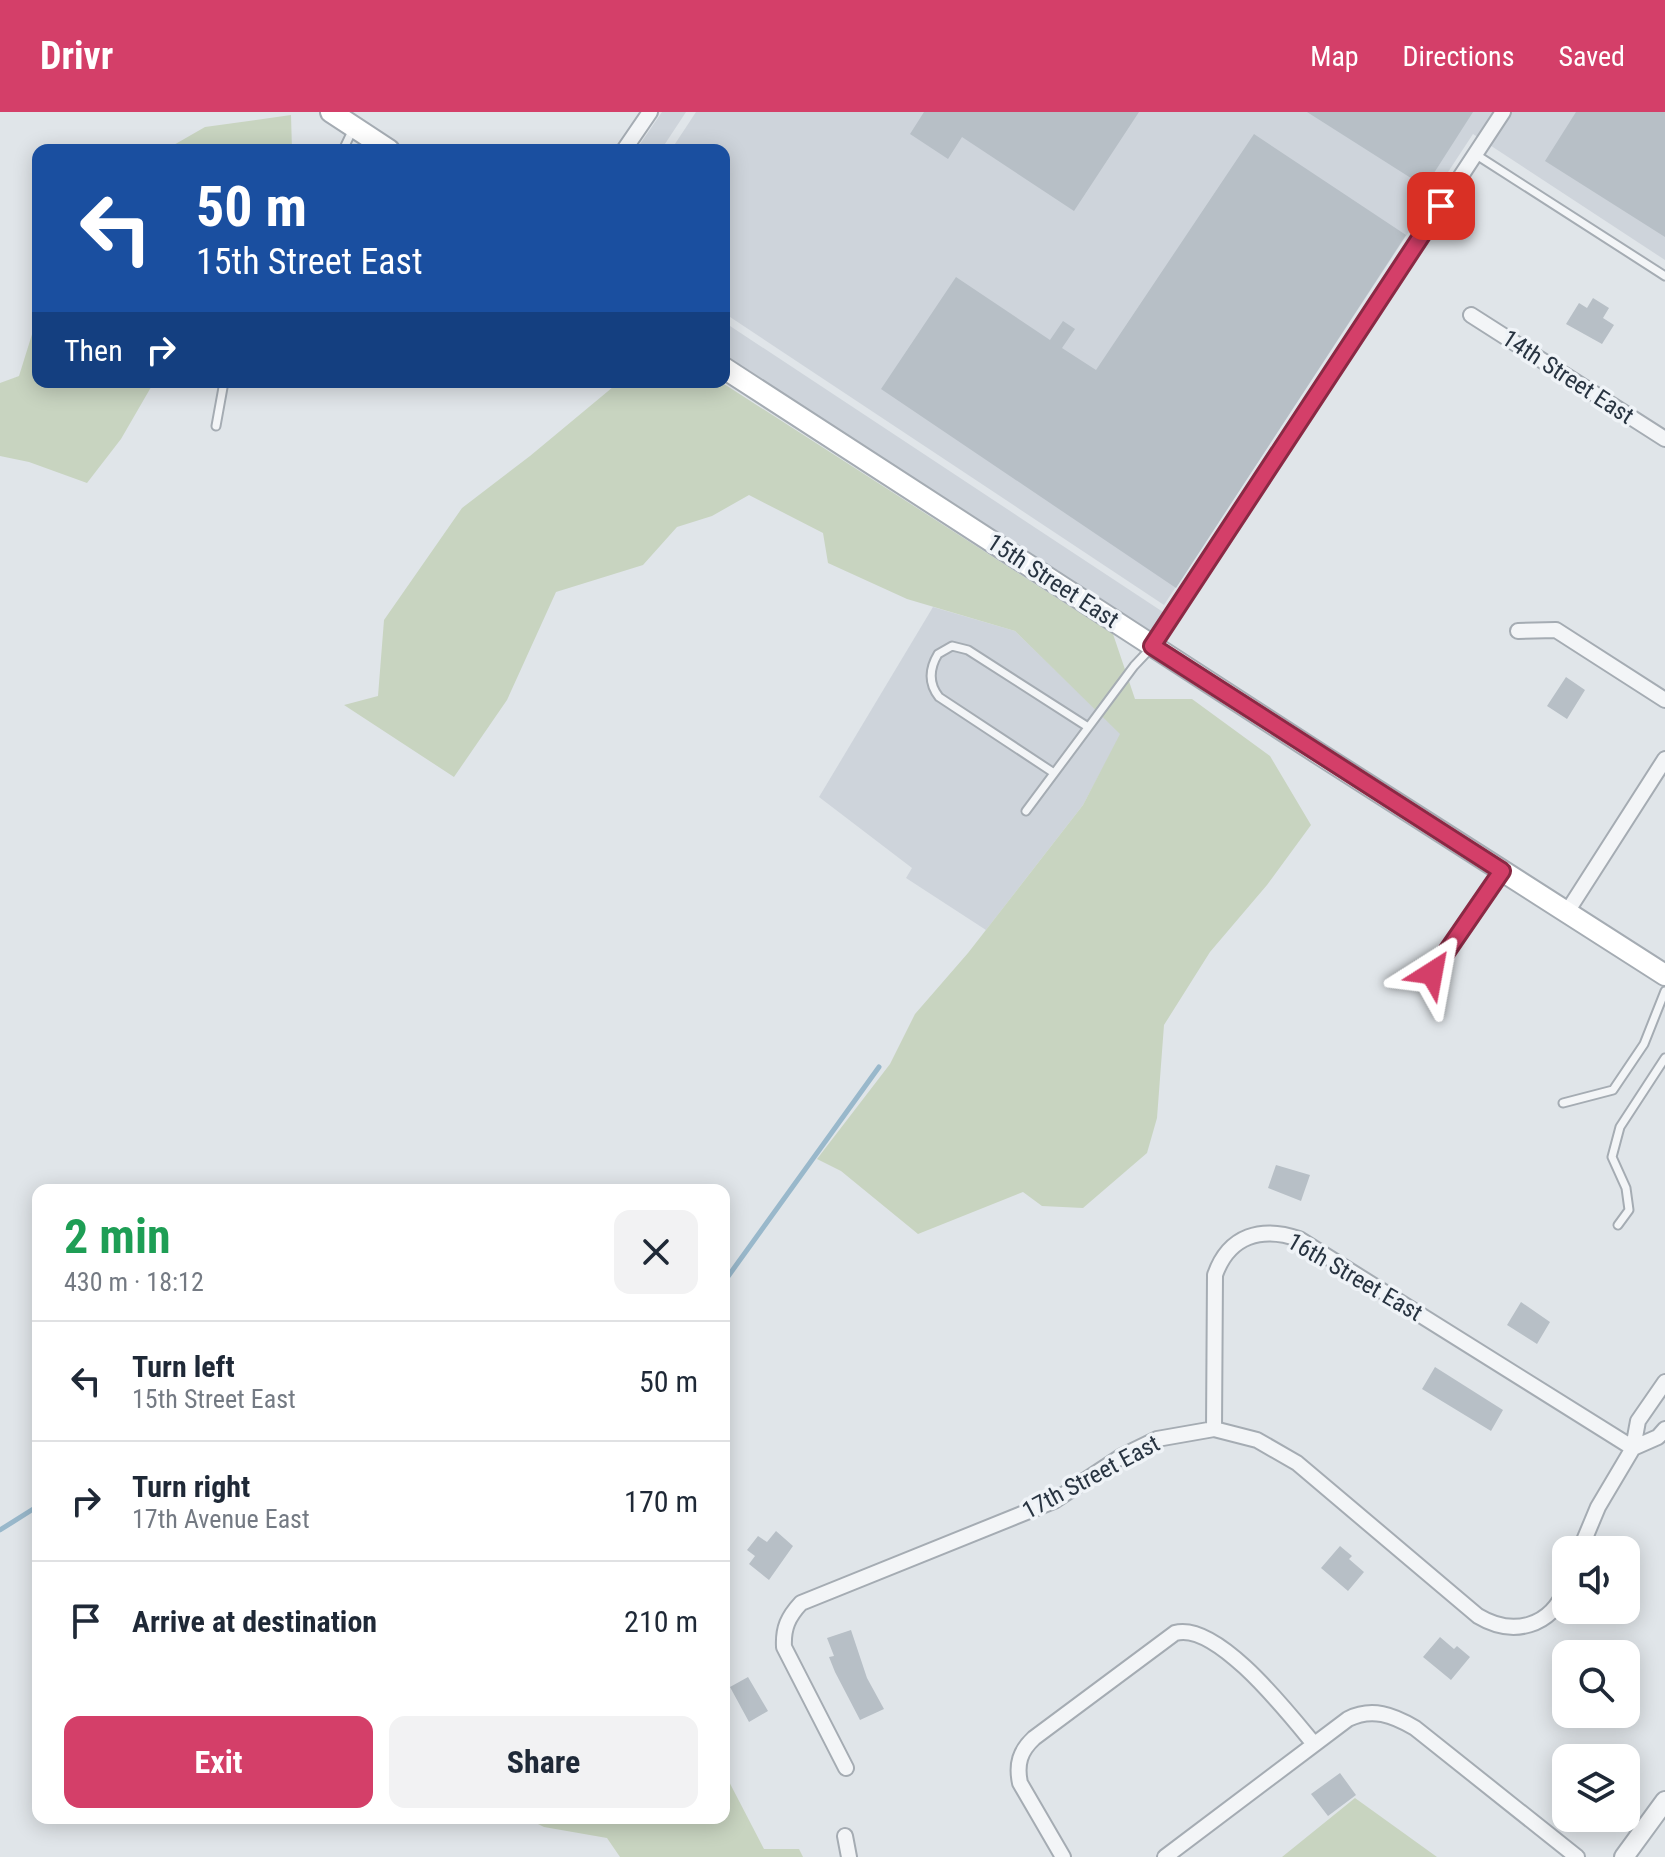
<!DOCTYPE html>
<meta charset="utf-8">
<style>
:root{--surface:#fff;--page:#f2f2f3;--text:#1f2937;--muted:#747a83;--line:#e0e1e3;--accent:#d43f69}
body{margin:0;font-family:"Roboto Condensed",sans-serif;background:var(--page);color:var(--text);height:100vh;display:flex;flex-direction:column;font-size:30px;white-space:nowrap}
*{box-sizing:border-box;margin:0}
p{font-size:26px;color:var(--muted)}
.icon{flex:none;width:44px;height:44px;fill:none;stroke:currentColor;stroke-width:2;stroke-linecap:round;stroke-linejoin:round}
.map{position:relative;flex:1;overflow:hidden}
.panel{position:absolute;left:32px;top:1072px;width:698px;height:640px;display:flex;flex-direction:column;background:var(--surface);border-radius:16px;box-shadow:0 4px 20px #0003}
.panel>*{flex:none}
.hud{position:absolute;left:32px;top:32px;width:698px;height:244px;border-radius:16px;box-shadow:0 4px 20px #0003;background:#1a4fa0;color:#fff;overflow:hidden}
.buttons{position:absolute;left:1552px;top:1424px;display:grid;gap:16px}
.buttons a{display:grid;place-items:center;width:88px;height:88px;border-radius:16px;background:var(--surface);box-shadow:0 4px 20px #0003;font-size:40px}
.pin{position:absolute;display:grid;place-items:center;width:68px;height:68px;color:#fff;margin:-34px;border-radius:16px;box-shadow:0 4px 12px #0006}
.me{position:absolute;width:88px;margin:-44px;rotate:34deg;stroke-linejoin:round;filter:drop-shadow(0 0 6px #0008)}
.turn{display:flex;align-items:center;gap:28px;height:168px;padding:0 32px;font-size:36px}
.turn .icon{width:104px;height:104px;stroke-width:2.5}
.turn b{display:block;font-size:56px;line-height:68px}
.then{display:flex;align-items:center;height:76px;padding:0 32px;background:#0003;gap:16px;font-size:30px}
.round{display:grid;place-items:center;flex:none;width:84px;height:84px;border-radius:16px;background:var(--page)}
.overview{display:flex;align-items:center;justify-content:space-between;height:136px;padding:0 32px}
h1{font-size:48px;font-weight:700;line-height:60px;color:#1e9e55}
.cta{display:flex;gap:16px;margin-top:auto;padding:16px 32px}
.cta a{flex:1;height:92px;border-radius:16px;background:var(--accent);color:#fff;font-size:32px;font-weight:700;line-height:92px;text-align:center}
.cta a+a{background:var(--page);color:var(--text)}
ul{padding:0;list-style:none}
li{display:flex;align-items:center;gap:24px;height:120px;padding:0 32px;border-top:2px solid var(--line)}
li div{flex:1}
li b{display:block;font-size:30px}
li em{font-style:normal}
header{display:flex;align-items:center;gap:48px;box-sizing:border-box;height:112px;padding:0 40px;background:var(--accent);color:#fff}
header strong{font-size:38px}
nav{display:flex;gap:44px;margin-inline-start:auto;font-size:28px}
.map>svg:first-child{display:block}
</style>
<header>
<strong>Drivr</strong>
<nav><a>Map</a><a>Directions</a><a>Saved</a></nav>
</header>
<div class="map">
<svg width="1665" height="1745" viewBox="0 0 1665 1745">
<rect width="100%" height="100%" fill="#e0e5e9"/>
<path fill="#ced4db" d="M662 0H686L661 38H636Z
M696 0H1665V148L1473 22 1164 493 724 201V38H671Z
M724 210 1163 500 1149 522 724 246Z
M933 495 1015 519 1121 622 1083 693 986 818 906 766 912 756 819 685Z"/>
<path fill="#c8d4c0" d="M291 3 292 38H165L205 15Z
M38 203V270H154L121 327 87 371 29 350 0 344V271L19 264Z
M619 270H721L1113 522 1135 587H1192L1270 644 1311 713 1267 773 1210 840 1164 913 1157 1006 1147 1041 1083 1096 1042 1094 1023 1080 918 1122 841 1059 817 1047 890 952 915 902 968 841 1083 693 1120 622 1015 519 907 487 828 451 823 421 749 383 712 404 677 415 643 453 556 480 507 588 454 665 344 593 378 584 384 508 462 396 530 344Z
M724 1660 764 1737H799L803 1745H620L607 1726 544 1715 526 1706H724Z
M1355 1686 1437 1745H1282Z"/>
<g fill="none" stroke-linecap="round" stroke-linejoin="round">
<path stroke="#99b8cb" stroke-width="5" d="M724 1170 879 955
M0 1418 38 1394"/>
</g>
<path fill="#b7bfc6" d="M924 0H1139L1074 99 962 25 948 47 910 22Z
M1307 0H1473L1425 75Z
M1576 0H1665V125L1545 49Z
M1254 22 1406 123 1176 476 881 277 956 165 1050 228 1063 209 1075 217 1062 236 1096 258Z
M1593 186 1609 196 1603 206 1614 213 1602 232 1566 212 1579 191 1587 196Z
M1566 565 1585 578 1567 607 1547 594Z
M1276 1053 1310 1063 1301 1089 1268 1076Z
M1521 1190 1550 1210 1537 1232 1507 1213Z
M1435 1255 1503 1298 1491 1319 1422 1277Z
M776 1419 793 1434 769 1468 749 1452 755 1444 747 1438 758 1424 767 1430Z
M1340 1434 1352 1444 1349 1447 1364 1460 1348 1479 1321 1456Z
M851 1518 867 1566 884 1597 860 1608 835 1560 829 1545 834 1544 827 1526Z
M1440 1525 1454 1537 1457 1534 1470 1545 1451 1568 1423 1545Z
M748 1565 768 1599 749 1610 730 1575Z
M1340 1661 1356 1683 1328 1704 1311 1682Z"/>
<g fill="none" stroke-linecap="round" stroke-linejoin="round">
<defs>
<path id="service" d="M343 38 353 17
M1475 42 1665 164
M216 314 224 270
M1054 661 939 585C928 571 929 557 938 542L952 534 968 538 1088 615
M1026 699 1134 554 1151 536
M1432 861 1501 761
M1563 991 1613 978 1644 932 1665 879
M1618 1113 1629 1098 1626 1076 1612 1045 1620 1015 1665 946"/>
<path id="minor" d="M624 38 650 0
M1471 203 1665 327
M1518 519 1556 518 1665 588
M1152 534 1503 0
M1567 800 1665 647
M1214 1317 1215 1163C1229 1123 1262 1114 1299 1127L1633 1336
M1633 1336 1658 1325 1665 1317
M1580 1438 1598 1395 1633 1336 1638 1309 1665 1270
M846 1656 784 1535C783 1516 788 1505 801 1491L1054 1389 1122 1344 1157 1327 1214 1317 1257 1328 1297 1351 1478 1504C1513 1525 1551 1515 1566 1476
M845 1724 849 1745
M1063 1745 1020 1671C1016 1652 1020 1639 1034 1626L1175 1521C1217 1509 1289 1602 1314 1632
M1165 1745 1348 1607C1372 1595 1393 1603 1415 1616L1577 1745"/>
<path id="tertiary" d="M1624 1745 1665 1689"/>
<path id="secondary" d="M331 0 389 38
M724 256 1321 643 1665 863"/>
</defs>
<use href="#service" stroke="#a5acb3" stroke-width="11"/>
<use href="#minor" stroke="#a5acb3" stroke-width="18"/>
<use href="#tertiary" stroke="#a5acb3" stroke-width="22"/>
<use href="#secondary" stroke="#a5acb3" stroke-width="24"/>
<use href="#service" stroke="#f3f5f7" stroke-width="7"/>
<use href="#minor" stroke="#f3f5f7" stroke-width="14"/>
<use href="#tertiary" stroke="#f3f5f7" stroke-width="18"/>
<use href="#secondary" stroke="#fff" stroke-width="20"/>
</g>
<g fill="none" stroke-linecap="round" stroke-linejoin="round">
<defs>
<path id="route" d="M1432 861 1502 759 1152 534 1441 94"/>
</defs>
<use href="#route" stroke="#8a2944" stroke-width="20"/>
<use href="#route" stroke="#d43f69" stroke-width="14"/>
</g>
<g text-anchor="middle" dominant-baseline="central" stroke-width="7" stroke-linejoin="round" paint-order="stroke">
<g font-size="24" fill="#283441" stroke="#eff3f7">
<text transform="translate(1568 265) rotate(33)">14th Street East</text>
<text transform="translate(1053 469) rotate(33)">15th Street East</text>
<text transform="translate(1355 1165) rotate(30)">16th Street East</text>
<text transform="translate(1091 1365) rotate(-28)">17th Street East</text>
</g>
</g>
</svg>
<div class="buttons">
<a><svg class="icon" aria-label="sound" viewBox="0 0 24 24"><path d="M4 9h4l5-4v14l-5-4H4zM17 9q2 3 0 6"/></svg></a>
<a><svg class="icon" aria-label="search" viewBox="0 0 24 24"><circle cx="10" cy="10" r="6"/><path d="M15 15l6 6"/></svg></a>
<a><svg class="icon" aria-label="layers" viewBox="0 0 24 24"><path d="M12 4l9 5-9 5-9-5zM3 14l9 5 9-5"/></svg></a>
</div>
<div class="pin" style="left:1441px;top:94px;background:#d93025"><svg class="icon" aria-label="arrive" viewBox="0 0 24 24"><path d="M6 21V4h12l-3 4 3 4H6"/></svg></div>
<svg class="me" style="left:1432px;top:861px" viewBox="-20 -20 40 40"><path d="M0-17L14 15 0 8-14 15z" fill="#d43f69" stroke="#fff" stroke-width="4"/></svg>
<div class="hud">
<div class="turn"><svg class="icon" aria-label="left" viewBox="0 0 24 24"><path d="M17 20v-9H6M10 6l-5 5 5 5"/></svg><div><b>50 m</b>15th Street East</div></div>
<div class="then">Then<svg class="icon" aria-label="right" viewBox="0 0 24 24"><path d="M7 20v-9h11M14 6l5 5-5 5"/></svg></div>
</div>
<section class="panel">
<div class="overview"><div><h1>2 min</h1><p>430 m · 18:12</p></div><a class="round"><svg class="icon" aria-label="close" viewBox="0 0 24 24"><path d="M6 6l12 12M18 6L6 18"/></svg></a></div>
<ul>
<li><svg class="icon" aria-label="left" viewBox="0 0 24 24"><path d="M17 20v-9H6M10 6l-5 5 5 5"/></svg><div><b>Turn left</b><p>15th Street East</p></div><em>50 m</em></li>
<li><svg class="icon" aria-label="right" viewBox="0 0 24 24"><path d="M7 20v-9h11M14 6l5 5-5 5"/></svg><div><b>Turn right</b><p>17th Avenue East</p></div><em>170 m</em></li>
<li><svg class="icon" aria-label="arrive" viewBox="0 0 24 24"><path d="M6 21V4h12l-3 4 3 4H6"/></svg><div><b>Arrive at destination</b></div><em>210 m</em></li>
</ul>
<div class="cta"><a>Exit</a><a>Share</a></div>
</section>
</div>
